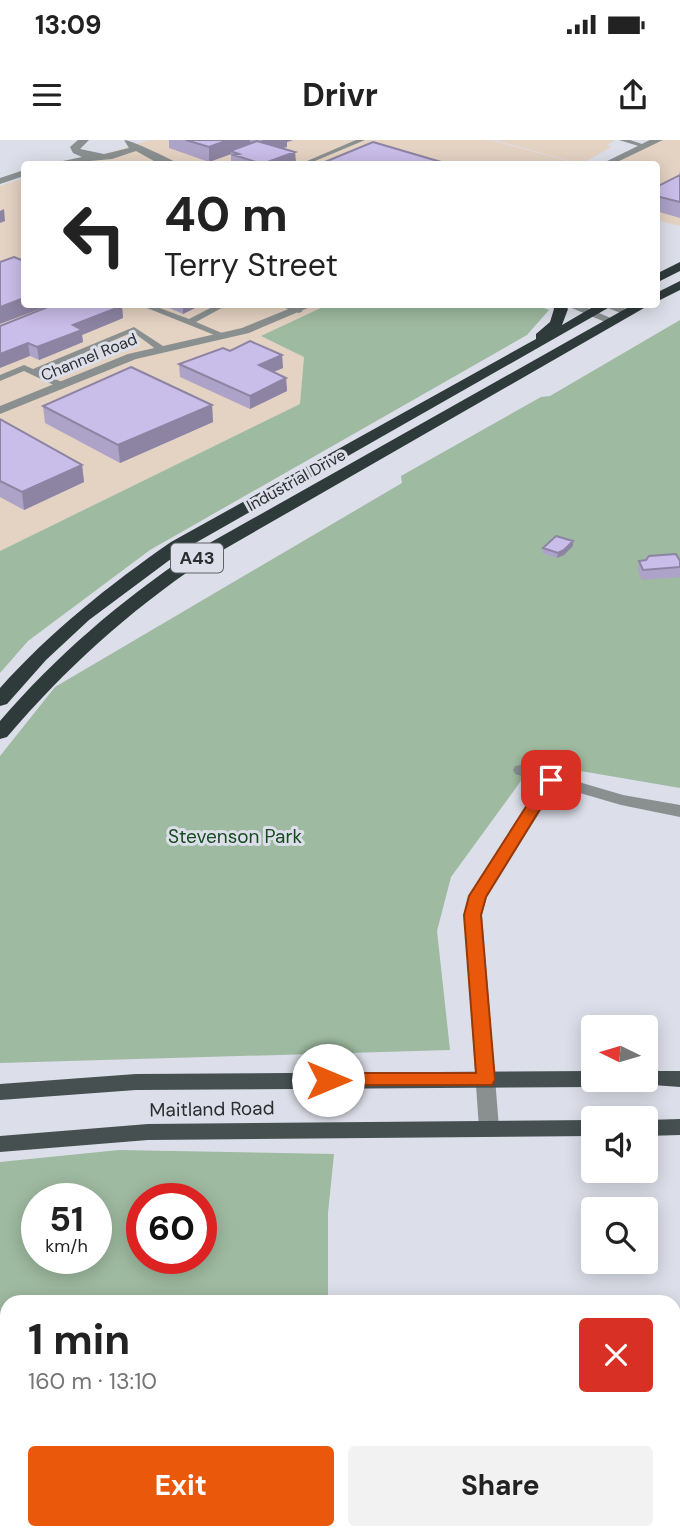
<!DOCTYPE html>
<meta charset="utf-8">
<style>
:root{--surface:#fff;--page:#f2f2f2;--text:#222;--muted:#767676;--accent:#ea580c}
body{margin:0;font-family:"DM Sans",sans-serif;background:var(--page);color:var(--text);height:100vh;display:flex;flex-direction:column;font-size:26px;white-space:nowrap}
*{box-sizing:border-box;margin:0}
p{font-size:23px;color:var(--muted)}
.icon{flex:none;width:38px;height:38px;fill:none;stroke:currentColor;stroke-width:2;stroke-linecap:round;stroke-linejoin:round}
.map{position:relative;flex:1;overflow:hidden}
.side{position:absolute;left:0px;top:1155px;width:681px;height:245px;display:flex;flex-direction:column;background:var(--surface);border-radius:21px 21px 0 0;box-shadow:0 4px 18px #0003}
.side>*{flex:none}
.guide{position:absolute;left:21px;top:21px;width:639px;height:147px;border-radius:7px;box-shadow:0 4px 18px #0003;background:#fff;color:var(--text);overflow:hidden}
.needle{width:46px;rotate:275deg}
.controls{position:absolute;left:581px;top:875px;display:grid;gap:14px}
.controls a{display:grid;place-items:center;width:77px;height:77px;border-radius:7px;background:var(--surface);box-shadow:0 4px 18px #0003;font-size:35px}
.speed{position:absolute;left:21px;top:1043px;display:flex;gap:14px;font-size:35px;font-weight:700;text-align:center}
.speed>*{display:grid;place-content:center;width:91px;height:91px;border-radius:50%;background:var(--surface);box-shadow:0 4px 18px #0003;line-height:1}
.speed small{font-size:18px;font-weight:400}
.speed .limit{border:10px solid #d22;background:#fff;color:#111}
.pin{position:absolute;display:grid;place-items:center;width:60px;height:60px;color:#fff;margin:-30px;border-radius:14px;box-shadow:0 4px 10px #0006}
.me{position:absolute;width:77px;margin:-38px;rotate:90deg;stroke-linejoin:round;filter:drop-shadow(0 0 5px #0008)}
.turn{display:flex;align-items:center;gap:24px;height:147px;padding:0 28px;font-size:32px}
.turn .icon{width:91px;height:91px;stroke-width:2.5}
.turn b{display:block;font-size:49px;line-height:60px}
.round{display:grid;place-items:center;flex:none;width:74px;height:74px;border-radius:7px;background:var(--page)}
.summary{display:flex;align-items:center;justify-content:space-between;height:119px;padding:0 28px}
h1{font-size:42px;font-weight:700;line-height:52px}
.primary-button{display:flex;gap:14px;margin-top:auto;padding:14px 28px}
.primary-button a{flex:1;height:80px;border-radius:7px;background:var(--accent);color:#fff;font-size:28px;font-weight:700;line-height:80px;text-align:center}
.primary-button a+a{background:var(--page);color:var(--text)}
.status{display:flex;justify-content:space-between;align-items:center;height:49px;padding:0 35px;background:var(--surface);direction:ltr}
.status svg{height:19px;fill:currentColor}
header{display:flex;justify-content:space-between;align-items:center;height:91px;padding:0 28px;background:var(--surface);font-size:32px;font-weight:700}
.map>svg:first-child{display:block}
</style>
<div class="status"><b>13:09</b><svg viewBox="0 0 49 12"><path d="M0 12V9h3v3zM5 12V6h3v6zM10 12V3h3v9zM15 12V0h3v12zM26 1h20v11H26zM47 4h2v5h-2z"/></svg></div>
<header><svg class="icon" aria-label="menu" viewBox="0 0 24 24"><path d="M4 6h16M4 12h16M4 18h16"/></svg>Drivr<svg class="icon" aria-label="share" viewBox="0 0 24 24"><path d="M12 15V3M7 8l5-5 5 5M5 13v7h14v-7"/></svg></header>
<div class="map">
<svg width="680" height="1400" viewBox="0 0 680 1400">
<rect width="100%" height="100%" fill="#dcdee9"/>
<path fill="#e4d2c2" d="M149 0H490L579 24H76Z
M494 0H615L607 5 611 7 581 24Z
M648 0H680V86L656 80V24H612Z
M24 38V164L327 165 262 196 304 217 300 264 0 411V46Z"/>
<path fill="#9ebaa0" fill-rule="evenodd" d="M533 164 549 170 527 195 150 410 28 501 0 533V411L300 264 304 217 261 196 327 165Z
M680 180V648L534 623 451 737 437 791 450 910 0 923V616L55 547 402 343 401 336 541 257 550 256Z
M119 1010 334 1014 328 1073V1162H7V1393H484L491 1400H0V1022ZM37 1059H96V1118H37ZM142 1059H201V1118H142Z"/>
<g fill="none" stroke-linecap="round" stroke-linejoin="round">
<path stroke="#9b9ca5" stroke-width="5" stroke-dasharray="7 7" stroke-linecap="butt" d="M674 1356 680 1394"/>
<path fill="#8a9090" fill-rule="evenodd" d="M356 0H365L308 24H300Z
M619 0H630L648 6 645 8Z
M137 164H149L189 179 218 164H229L196 182 229 196 222 198Z
M274 164H287L303 171 299 173Z
M134 187 163 206V210H157L133 192 40 232 64 243V247H58L24 231 0 241V235L24 225 33 229Z"/>
<path fill="#8a9090" fill-rule="evenodd" d="M78 0H89L80 9 104 14 129 8 124 0C131 0 171 19 179 24L154 21 136 11 112 19 57 24 58 22 82 17 73 13 70 7Z
M650 0H663L613 24H601Z
M24 30V36L0 44V38Z
M301 164H317L249 193 136 219 0 274V266L128 214 242 188Z
M562 164H578L620 182 610 184Z
M597 164H615L635 173 629 176Z
M521 625 623 655 680 665V677L621 665 556 646 487 756 482 775 499 988 496 994 489 996 482 994 479 988 464 775 469 756 542 642 515 634 513 630 515 626Z
M674 1207H680V1227H674Z"/>
<path fill="#465050" fill-rule="evenodd" d="M593 931V940H603L600 944 593 947 136 950 0 960V944L136 934Z
M646 931H680V947L639 944 636 940H646Z
M680 979V995L646 996V980Z
M593 980V996L148 1000 0 1012V996L148 984Z"/>
<path fill="#2f3a3a" fill-rule="evenodd" d="M680 122V131L656 143V134Z
M680 141V150L656 162V153Z
M551 164H564L568 169 562 185 598 164H615L183 410 89 480 46 520 7 564 0 566V548C50 492 109 445 171 402L536 199V194L550 182 554 169Z
M634 164H651L202 422C128 472 65 529 7 597L0 599V581C56 516 119 462 190 414Z"/>
</g>
<path fill="#ada3c8" d="M169 0H293L287 2V7L283 8 295 12 296 24H231V14L209 22 169 8Z
M680 30V78L656 71V47L679 36Z
M160 164H203L183 174Z
M122 166 123 178 82 195 83 202 39 220 30 216 0 186Z
M230 211 282 215 283 228 273 232 286 238 287 251 250 269 180 237 179 224Z
M212 265 213 282 120 323 45 283 43 266Z
M0 279 82 325 84 342 24 370 0 357Z
M573 406 564 415 557 418 542 413 543 408Z
M639 421H680V437L642 440 638 431Z"/>
<path fill="#8d84a3" d="M228 0H250V6L230 11 231 14 209 22V7Z
M262 0H293L287 2V7L262 13Z
M295 12 296 24H263Z
M4 69 5 81 0 83V71Z
M24 158V164H53L0 184V167Z
M183 164H203L183 174Z
M122 166 123 178 82 195 83 202 39 220 37 207 73 185Z
M28 203 30 216 0 228V214Z
M282 215 283 228 259 238V225Z
M286 238 287 251 250 269V256Z
M212 265 213 282 120 323 118 305Z
M82 325 84 342 24 370 22 352Z
M573 401V406L564 415 557 418 558 413Z"/>
<path fill="#c9bde9" stroke="#8d84a3" stroke-width="2" d="M186 0H228L209 7Z
M257 1 295 12 262 24 234 15 239 14 230 11Z
M373 2 448 24H320Z
M680 35V62L656 56V47Z
M14 117 24 121V158L0 167V122Z
M55 164H119L122 166 73 185 82 190 37 207 28 203 0 214V186Z
M250 201 282 215 259 225 286 238 250 256 179 224 223 208 230 211Z
M131 227 212 265 118 305 43 266Z
M0 279 82 325 22 352 0 341Z
M556 396 573 401 564 410 558 413 543 408Z
M676 414 680 421V427L643 430 639 421 646 420 649 416Z"/>
<path fill="#ea580c" stroke="#983908" stroke-width="2" d="M551 636 558 640 486 757 481 775 495 940 492 945H321L319 940 321 935 328 933H476L464 775 469 756 545 637Z"/>
<g text-anchor="middle" dominant-baseline="central" stroke-width="6" stroke-linejoin="round" paint-order="stroke">
<g font-size="16" fill="#2c2d31" stroke="#dcdee9">
<text transform="translate(89 217) rotate(-22)">Channel Road</text>
<text transform="translate(296 340) rotate(-29)">Industrial Drive</text>
</g>
<rect fill="#dcdee9" stroke="#616268" stroke-width="2" x="171" y="403.5" width="52" height="29" rx="5"/>
<g font-size="18" font-weight="bold" fill="#2c2d31">
<text x="197" y="418">A43</text>
</g>
<g font-size="19" fill="#144b1d" stroke="#dcdee9">
<text x="235" y="696">Stevenson Park</text>
</g>
<g font-size="19" fill="#2c2d31" stroke="#dcdee9">
<text transform="translate(212 969) rotate(-1)">Maitland Road</text>
</g>
</g>
</svg>
<div class="controls">
<a><svg class="needle" viewBox="-14 -14 28 28"><path d="M0-13l5 13h-10z" fill="#e53935"/><path d="M0 13l5-13h-10z" fill="#767676"/></svg></a>
<a><svg class="icon" aria-label="sound" viewBox="0 0 24 24"><path d="M4 9h4l5-4v14l-5-4H4zM17 9q2 3 0 6"/></svg></a>
<a><svg class="icon" aria-label="search" viewBox="0 0 24 24"><circle cx="10" cy="10" r="6"/><path d="M15 15l6 6"/></svg></a>
</div>
<div class="speed"><div>51<small>km/h</small></div><div class="limit">60</div></div>
<div class="pin" style="left:551px;top:640px;background:#d93025"><svg class="icon" aria-label="arrive" viewBox="0 0 24 24"><path d="M6 21V4h12l-3 4 3 4H6"/></svg></div>
<svg class="me" style="left:328px;top:940px" viewBox="-20 -20 40 40"><circle r="19" fill="#fff"/><path d="M0-13L10 11 0 6-10 11z" fill="#ea580c"/></svg>
<div class="guide">
<div class="turn"><svg class="icon" aria-label="left" viewBox="0 0 24 24"><path d="M17 20v-9H6M10 6l-5 5 5 5"/></svg><div><b>40 m</b>Terry Street</div></div>
</div>
<section class="side">
<div class="summary"><div><h1>1 min</h1><p>160 m · 13:10</p></div><a class="round" style="background:#d93025;color:#fff"><svg class="icon" aria-label="close" viewBox="0 0 24 24"><path d="M6 6l12 12M18 6L6 18"/></svg></a></div>
<div class="primary-button"><a>Exit</a><a>Share</a></div>
</section>
</div>
